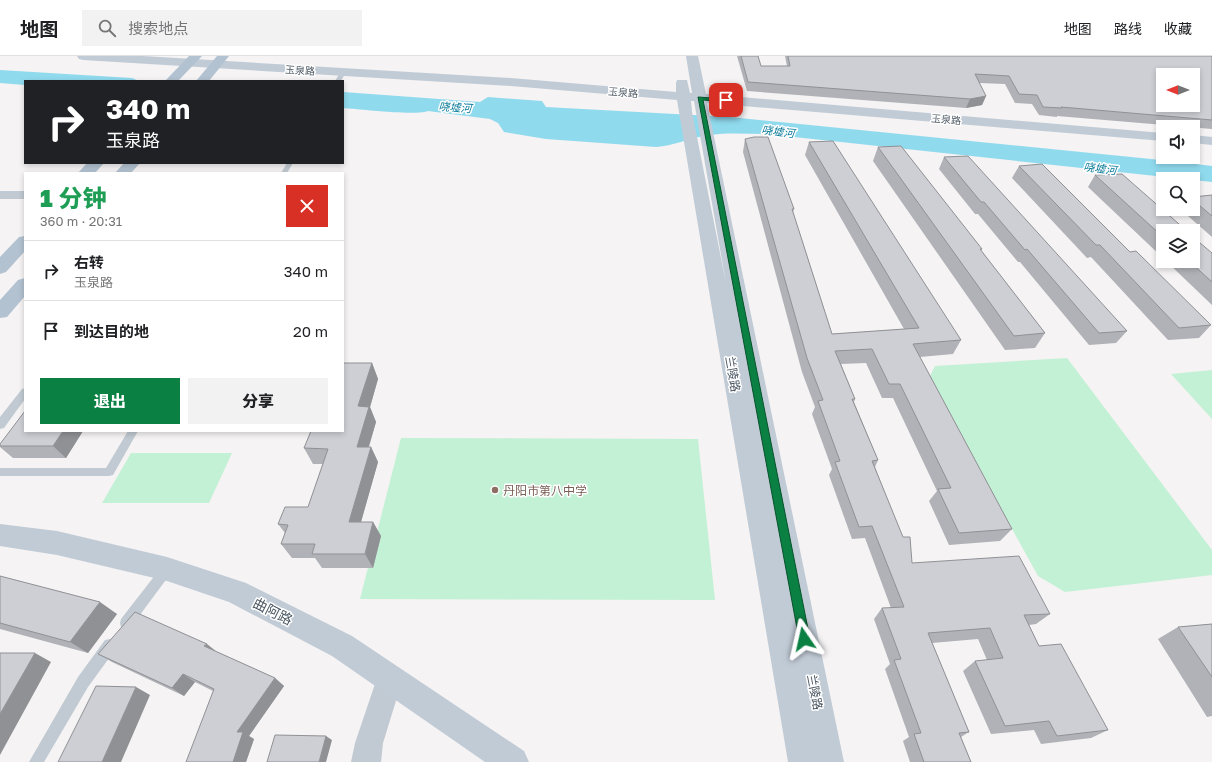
<!DOCTYPE html>
<html lang="zh">
<meta charset="utf-8">
<style>
:root{--surface:#fff;--page:#f2f2f2;--text:#202124;--muted:#757577;--line:#e0e0e0;--accent:#0b8043}
body{margin:0;font-family:"Golos Text","Noto Sans SC",sans-serif;background:var(--page);color:var(--text);height:100vh;display:flex;flex-direction:column;font-size:15px;white-space:nowrap}
*{box-sizing:border-box;margin:0}
p{font-size:13px;color:var(--muted)}
.icon{flex:none;width:22px;height:22px;fill:none;stroke:currentColor;stroke-width:2;stroke-linecap:round;stroke-linejoin:round}
.map{position:relative;flex:1;overflow:hidden}
.details{position:absolute;left:24px;top:116px;width:320px;height:260px;display:flex;flex-direction:column;background:var(--surface);border-radius:0px;box-shadow:0 2px 6px #0003}
.details>*{flex:none}
.banner{position:absolute;left:24px;top:24px;width:320px;height:84px;border-radius:0px;box-shadow:0 2px 6px #0003;background:#202124;color:#fff;overflow:hidden}
.needle{width:26px;rotate:270deg}
.tools{position:absolute;left:1156px;top:12px;display:grid;gap:8px}
.tools a{display:grid;place-items:center;width:44px;height:44px;border-radius:0px;background:var(--surface);box-shadow:0 2px 6px #0003;font-size:20px}
.pin{position:absolute;display:grid;place-items:center;width:34px;height:34px;color:#fff;margin:-17px;border-radius:8px;box-shadow:0 2px 6px #0006}
.me{position:absolute;width:44px;margin:-22px;rotate:349deg;stroke-linejoin:round;filter:drop-shadow(0 0 3px #0008)}
.turn{display:flex;align-items:center;gap:14px;height:84px;padding:0 16px;font-size:18px}
.turn .icon{width:52px;height:52px;stroke-width:2.5}
.turn b{display:block;font-size:28px;line-height:34px}
.round{display:grid;place-items:center;flex:none;width:42px;height:42px;border-radius:0px;background:var(--page)}
.head{display:flex;align-items:center;justify-content:space-between;height:68px;padding:0 16px}
h1{font-size:24px;font-weight:800;line-height:30px;color:#1e9e55}
.button{display:flex;gap:8px;margin-top:auto;padding:8px 16px}
.button a{flex:1;height:46px;border-radius:0px;background:var(--accent);color:#fff;font-size:16px;font-weight:800;line-height:46px;text-align:center}
.button a+a{background:var(--page);color:var(--text)}
ul{padding:0;list-style:none}
li{display:flex;align-items:center;gap:12px;height:60px;padding:0 16px;border-top:1px solid var(--line)}
li div{flex:1}
li b{display:block;font-size:15px}
li em{font-style:normal}
header{display:flex;align-items:center;gap:24px;box-sizing:border-box;height:56px;padding:0 20px;background:var(--surface);border-bottom:1px solid var(--line)}
header strong{font-size:19px}
nav{display:flex;gap:22px;margin-inline-start:auto;font-size:14px}
.search{width:280px;height:36px;background:var(--page);display:flex;align-items:center;gap:10px;box-sizing:border-box;padding:0 14px;border-radius:0px;color:var(--muted);font-size:15px}
.map>svg:first-child{display:block}
</style>
<header>
<strong>地图</strong>
<div class="search"><svg class="icon" aria-label="search" viewBox="0 0 24 24"><circle cx="10" cy="10" r="6"/><path d="M15 15l6 6"/></svg>搜索地点</div>
<nav><a>地图</a><a>路线</a><a>收藏</a></nav>
</header>
<div class="map">
<svg width="1212" height="706" viewBox="0 0 1212 706">
<rect width="100%" height="100%" fill="#f5f3f3"/>
<path fill="#c3f1d5" d="M1067 302 1212 494V519L1065 536 1038 520 929 322 935 310Z
M1212 314V363L1171 318Z
M401 382 698 383 715 544 360 543Z
M131 397H232L209 447H102Z"/>
<path fill="#90daee" d="M0 14 132 22 139 25H25V29L0 27Z
M343 36 480 46 488 41 542 45 546 51 730 61 1171 105 1212 110V126L766 78C746 78 724 76 704 80 687 83 673 90 656 91L546 83 504 76 498 67 490 63 428 55C416 60 359 53 343 52Z"/>
<g fill="none" stroke-linecap="round" stroke-linejoin="round">
<path fill="#c1cad2" fill-rule="evenodd" d="M341 15 346 16 341 25H335Z
M287 107H293L287 117H281Z
M25 332V343L4 372 0 373V361L22 333Z
M128 375H138L113 419 109 420H0V412H106Z
M167 507 171 509 173 513 171 517 131 571 126 573 121 571 120 567 121 563 163 509Z
M110 583 115 584 117 589 115 594 88 631 44 706H29L78 621 105 584Z"/>
<path fill="#c1cad2" fill-rule="evenodd" d="M0 135H25V143H0Z
M390 609 399 613 403 622 383 687 381 706H351L355 687 377 622 381 613Z"/>
<path fill="#c1cbd6" fill-rule="evenodd" d="M77 0H143L511 22 676 36V27L677 24H687L690 37H692L686 0H698L706 38 1163 77V85L707 47 844 706H788L677 44 511 30 83 4 79 3ZM691 45H694L726 227 692 56Z
M1193 79 1212 81V89L1193 87Z
M0 468 57 475 167 501 246 527 352 580 524 695 529 706H485L332 600 229 546 167 525 57 499 0 490Z"/>
<path fill="#b3c2d1" fill-rule="evenodd" d="M189 0H202L178 25H165Z
M217 0H229L209 25H196Z
M87 107H104L95 117H78Z
M124 107H140L131 117H115Z
M25 180V195L6 216 0 218V201L19 181Z
M25 222V240L7 261 0 262V244L18 224Z"/>
</g>
<path fill="#b0b2b7" d="M737 0H758L761 10H787L785 0H1212V73L1057 60V61L1039 59 1032 48 1015 47 1005 28 979 27 986 40 982 49 966 52 747 35Z
M745 83 794 153 793 156 832 278 904 273 805 99 809 86 961 284 953 298 920 301 1012 473 1000 485 949 489 929 445 937 435 893 342H882L866 307 841 308 855 343 854 346 878 404 875 411 912 507 1050 558 1036 568 1029 569 1039 590 1108 674 1091 682 1041 688 1034 674 991 678 963 615 975 605 987 604 978 583 932 587 969 676 961 681 971 706H910L903 685 909 681 885 613 890 608 874 563 882 552H891L865 482 852 483 829 419 832 413 812 358 815 351 802 316 743 96Z
M878 91 982 193 981 195 1045 277 1035 292 1005 294 873 105Z
M944 101 1127 275 1116 287 1089 289 1020 206H1018L978 158H975L939 113Z
M1019 110 1130 196 1211 269 1199 282 1168 284 1091 201 1087 202 1012 122Z
M1095 119 1163 175V202L1088 131Z
M1212 139V181L1180 153H1193V141Z
M1212 197V249L1166 205H1193Z
M372 307 378 323 370 351 376 366 369 391H371L378 406 361 466H373L381 480 373 512H322L315 502H292L281 488 285 477 278 468 308 451 323 408H313L304 392Z
M83 375 66 402H13L0 391V388Z
M0 520 117 558 88 597 0 573Z
M1212 568V660L1207 661 1158 583 1178 571Z
M217 596 275 622 284 630 249 680 254 683 246 706 213 635 195 626 184 640 112 606 98 598Z"/>
<path fill="#909195" d="M986 40 982 49 966 52 970 43Z
M372 307 378 323 370 351 376 366 364 406 357 391 358 350Z
M63 375H83L66 402 53 390Z
M371 391 378 406 357 480 349 466Z
M373 466 381 480 373 512 365 498Z
M100 546 117 558 88 597 70 586Z
M207 588 217 596 204 590Z
M35 597 51 606 0 699V658Z
M183 618 195 626 184 640 172 632Z
M275 622 284 630 249 680 254 683 246 706H233L237 676Z
M136 631 150 639 121 706H102Z
M326 680 332 684 326 706H319Z"/>
<path fill="#cdcfd5" stroke="#909195" fill-rule="evenodd" d="M741 0H758L761 10H790L788 0H1212V64L1061 51 1062 52 1043 51 1037 39 1019 38 1009 20 975 18 986 40 970 43 748 26ZM1163 19H1193V49H1163Z
M754 81H768L794 153H792L832 278 919 272 809 86 833 85 961 284 913 288 1012 473 959 477 938 433 951 432 900 328H889L872 293 835 295 855 343H852L878 404 872 405 903 481H910L912 507 1019 500 1050 558 1024 559 1039 590 1061 588 1108 674 1057 680 1049 665 1005 670 975 605 1003 602 990 572 928 577 969 676 959 677 971 706H924L914 678 921 677 894 604 901 603 882 552 904 551 872 470 859 471 835 406 840 405 818 345 823 344 807 302 745 83Z
M901 90 982 193H980L1045 277 1014 280 878 91Z
M968 100 1127 275 1099 277 1027 193 1025 194 984 146H981L944 101Z
M1042 108 1130 196 1136 195 1211 269 1179 272 1100 189H1096L1019 110Z
M1122 118 1187 175H1163V181L1095 119Z
M1212 139V160L1193 144V141Z
M1193 181 1212 197V226L1189 205H1193Z
M343 307H372L358 350 369 351 357 391H371L349 466H373L365 498H312L315 488H281L288 469 278 468 285 451H308L328 393 304 392 311 375H343Z
M25 355V375H63L53 390H0V388Z
M0 520 100 546 70 586 0 567Z
M135 556 207 588 204 590 275 622 237 676H243L233 706H186L214 633 183 618 172 632 98 598Z
M1212 568V621L1178 571Z
M0 597H35L0 658Z
M96 630 136 631 102 706H58Z
M275 679 326 680 319 706H267Z"/>
<path fill="#0b8043" stroke="#07532c" d="M698 41 726 43 728 44 726 46 703 44 810 583 809 588 804 589 800 588 799 583Z"/>
<circle fill="#8d6e63" stroke="#fff" stroke-width="1.5" cx="495" cy="434" r="4"/>
<g text-anchor="middle" dominant-baseline="central" stroke-width="3" stroke-linejoin="round" paint-order="stroke">
<g font-size="10" fill="#4a5661" stroke="#fff">
<text transform="translate(300 14) rotate(4)">玉泉路</text>
<text transform="translate(623 36) rotate(5)">玉泉路</text>
<text transform="translate(946 63) rotate(5)">玉泉路</text>
</g>
<g font-size="11" font-style="italic" fill="#0c7c9b" stroke="#fff">
<text transform="translate(455 51) rotate(4)">哓墟河</text>
<text transform="translate(778 75) rotate(7)">哓墟河</text>
<text transform="translate(1100 112) rotate(7)">哓墟河</text>
</g>
<g font-size="12" fill="#4a5661" stroke="#fff">
<text transform="translate(733 318) rotate(80)">兰陵路</text>
<text transform="translate(815 636) rotate(79)">兰陵路</text>
</g>
<g font-size="12" fill="#785e54" stroke="#fff" text-anchor="start">
<text x="503" y="434">丹阳市第八中学</text>
</g>
<g font-size="14" fill="#4a5661" stroke="#fff">
<text transform="translate(273 555) rotate(27)">曲阿路</text>
</g>
</g>
</svg>
<div class="tools">
<a><svg class="needle" viewBox="-14 -14 28 28"><path d="M0-13l5 13h-10z" fill="#e53935"/><path d="M0 13l5-13h-10z" fill="#757577"/></svg></a>
<a><svg class="icon" aria-label="sound" viewBox="0 0 24 24"><path d="M4 9h4l5-4v14l-5-4H4zM17 9q2 3 0 6"/></svg></a>
<a><svg class="icon" aria-label="search" viewBox="0 0 24 24"><circle cx="10" cy="10" r="6"/><path d="M15 15l6 6"/></svg></a>
<a><svg class="icon" aria-label="layers" viewBox="0 0 24 24"><path d="M12 4l9 5-9 5-9-5zM3 14l9 5 9-5"/></svg></a>
</div>
<div class="pin" style="left:726px;top:44px;background:#d93025"><svg class="icon" aria-label="arrive" viewBox="0 0 24 24"><path d="M6 21V4h12l-3 4 3 4H6"/></svg></div>
<svg class="me" style="left:804px;top:583px" viewBox="-20 -20 40 40"><path d="M0-17L14 15 0 8-14 15z" fill="#0b8043" stroke="#fff" stroke-width="4"/></svg>
<div class="banner">
<div class="turn"><svg class="icon" aria-label="right" viewBox="0 0 24 24"><path d="M7 20v-9h11M14 6l5 5-5 5"/></svg><div><b>340 m</b>玉泉路</div></div>
</div>
<section class="details">
<div class="head"><div><h1>1 分钟</h1><p>360 m · 20:31</p></div><a class="round" style="background:#d93025;color:#fff"><svg class="icon" aria-label="close" viewBox="0 0 24 24"><path d="M6 6l12 12M18 6L6 18"/></svg></a></div>
<ul>
<li><svg class="icon" aria-label="right" viewBox="0 0 24 24"><path d="M7 20v-9h11M14 6l5 5-5 5"/></svg><div><b>右转</b><p>玉泉路</p></div><em>340 m</em></li>
<li><svg class="icon" aria-label="arrive" viewBox="0 0 24 24"><path d="M6 21V4h12l-3 4 3 4H6"/></svg><div><b>到达目的地</b></div><em>20 m</em></li>
</ul>
<div class="button"><a>退出</a><a>分享</a></div>
</section>
</div>
